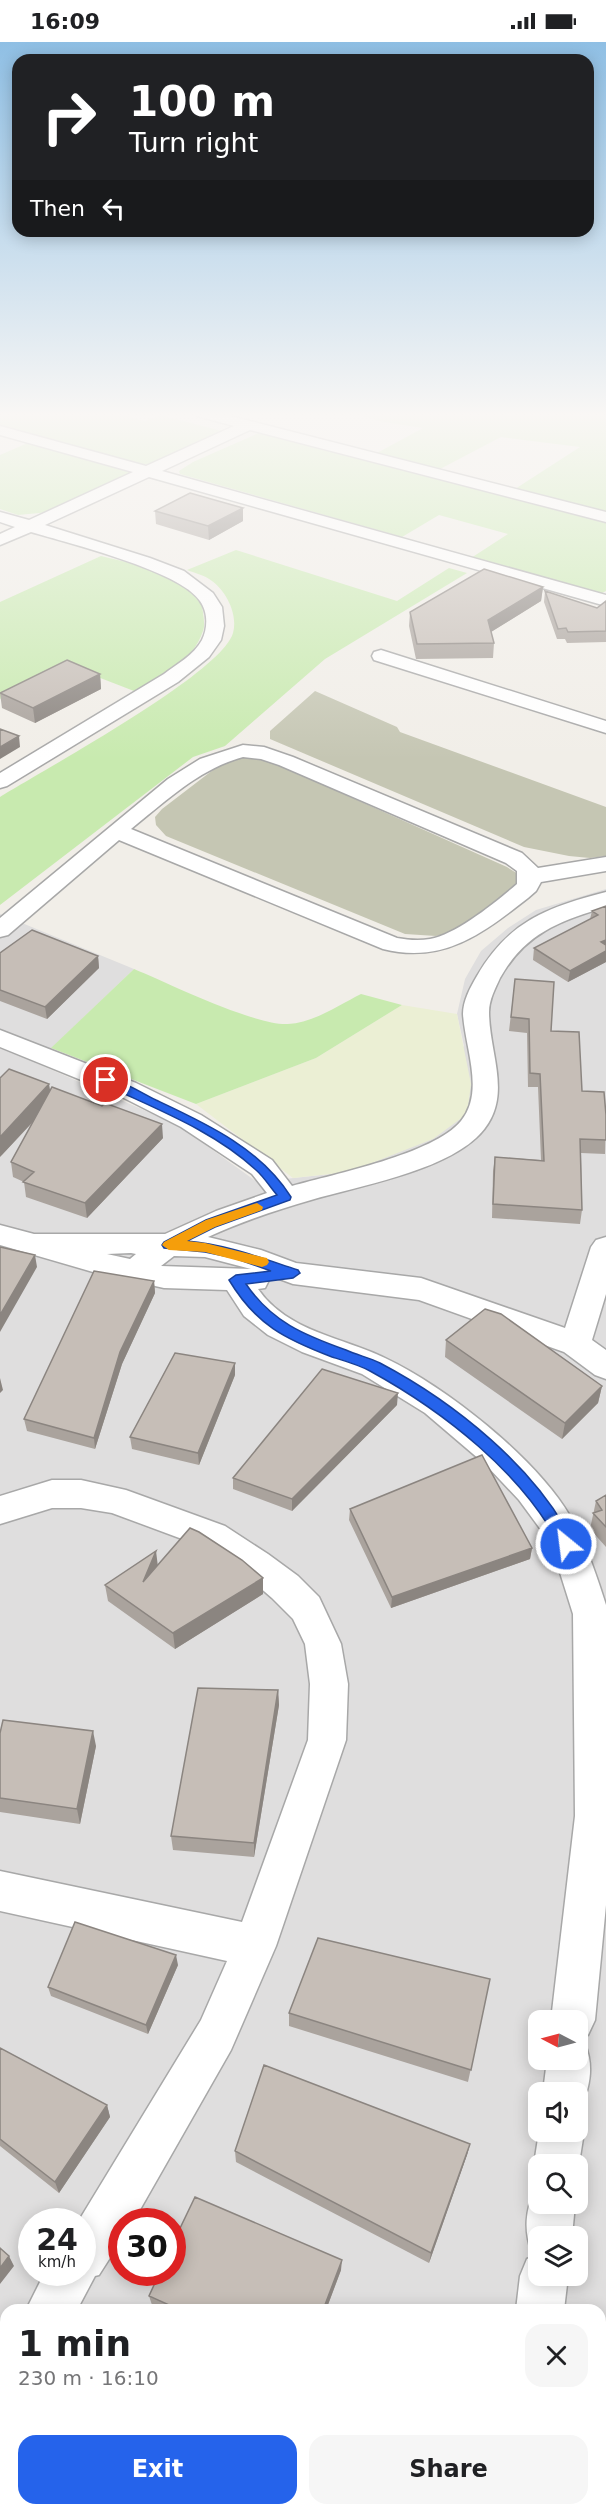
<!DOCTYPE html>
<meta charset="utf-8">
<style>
:root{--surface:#fff;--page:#f6f6f6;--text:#202124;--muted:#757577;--accent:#2563eb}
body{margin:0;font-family:"DejaVu Sans",sans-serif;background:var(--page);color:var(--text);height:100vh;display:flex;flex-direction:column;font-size:22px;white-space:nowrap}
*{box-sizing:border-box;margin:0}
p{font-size:20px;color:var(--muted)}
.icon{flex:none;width:33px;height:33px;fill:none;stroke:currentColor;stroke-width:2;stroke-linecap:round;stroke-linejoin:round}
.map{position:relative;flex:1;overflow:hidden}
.drawer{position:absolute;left:0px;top:2262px;width:606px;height:212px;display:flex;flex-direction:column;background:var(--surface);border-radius:18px 18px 0 0;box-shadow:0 3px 15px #0003}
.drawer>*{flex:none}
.hud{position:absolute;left:12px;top:12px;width:582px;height:183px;border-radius:18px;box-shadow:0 3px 15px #0003;background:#202124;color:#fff;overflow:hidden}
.needle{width:39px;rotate:276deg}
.tools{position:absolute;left:528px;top:1968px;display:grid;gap:12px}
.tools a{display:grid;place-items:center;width:60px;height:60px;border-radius:12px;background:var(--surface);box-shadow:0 3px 15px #0003;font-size:30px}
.speed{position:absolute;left:18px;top:2166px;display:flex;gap:12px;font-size:30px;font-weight:700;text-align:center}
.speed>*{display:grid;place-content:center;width:78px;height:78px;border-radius:50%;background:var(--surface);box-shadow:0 3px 15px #0003;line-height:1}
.speed small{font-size:15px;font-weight:400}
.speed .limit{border:9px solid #d22;background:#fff;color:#111}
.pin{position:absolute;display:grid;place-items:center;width:51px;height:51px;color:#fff;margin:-26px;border:3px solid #fff;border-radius:50%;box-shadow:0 2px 6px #0007}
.me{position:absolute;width:66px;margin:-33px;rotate:331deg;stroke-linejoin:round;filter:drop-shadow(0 0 4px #0008)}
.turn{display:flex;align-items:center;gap:21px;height:126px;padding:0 18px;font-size:27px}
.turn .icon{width:78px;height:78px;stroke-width:2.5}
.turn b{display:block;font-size:42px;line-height:51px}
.then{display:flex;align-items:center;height:57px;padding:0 18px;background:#0003;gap:12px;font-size:22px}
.round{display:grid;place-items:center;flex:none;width:63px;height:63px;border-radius:18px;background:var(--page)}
.overview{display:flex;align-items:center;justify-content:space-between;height:102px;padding:0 18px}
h1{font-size:36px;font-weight:600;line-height:45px}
.action{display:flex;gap:12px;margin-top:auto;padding:12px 18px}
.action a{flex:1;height:69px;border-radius:18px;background:var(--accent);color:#fff;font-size:24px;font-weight:600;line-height:69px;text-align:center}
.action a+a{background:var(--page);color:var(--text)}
.status{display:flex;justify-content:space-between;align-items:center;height:42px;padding:0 30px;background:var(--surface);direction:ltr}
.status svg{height:16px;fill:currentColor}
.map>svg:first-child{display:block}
</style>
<div class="status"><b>16:09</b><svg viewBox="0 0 49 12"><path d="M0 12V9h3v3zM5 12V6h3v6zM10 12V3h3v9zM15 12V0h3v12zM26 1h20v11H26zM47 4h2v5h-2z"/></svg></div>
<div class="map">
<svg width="606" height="2473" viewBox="0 0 606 2473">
<rect width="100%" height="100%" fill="#f1eee8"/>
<path fill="#dfdede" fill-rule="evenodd" d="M606 847V2473H0V872L134 927 36 1021 178 1083 257 1140 349 1130 464 1004 457 972 465 937 481 909 508 886 536 868ZM538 1978H578V2018H538ZM538 2050H578V2090H538ZM538 2122H578V2162H538ZM32 2180H82V2230H32ZM122 2180H172V2230H122ZM538 2194H578V2234H538ZM6 2268H600V2468H6Z"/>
<path fill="#c5c6b3" d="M315 649 397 685 400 690 606 765V814L590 816 569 814 524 805 270 697V689Z
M250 715 263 716 507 825 518 832V839L513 848 498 859 450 891 436 894 405 892 166 794 156 783 155 775 162 767 226 718Z"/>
<path fill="#ebefd4" d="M402 963 457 972 471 1042 467 1072 433 1097 349 1130 293 1136 196 1062 316 1016Z"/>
<path fill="#c8eaaf" d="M0 371H117L144 379 160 373 226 390 153 422H140L0 383Z
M350 371H606V470L515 447 580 405 501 395 440 427 377 411 423 386 384 380Z
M261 390 606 481V549L600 552 471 516 508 492 439 473 402 495 180 432 179 429 193 420Z
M30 400 135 430 50 470 18 473 0 467V413Z
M236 508 397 559 449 526 467 531 325 617 225 704 193 715 0 863V755C43 728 221 632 233 591 238 573 227 550 212 539 206 534 195 531 187 528Z
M101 514C146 525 167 526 202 561 202 569 206 581 203 589 192 621 162 635 134 649L64 622 0 657V560Z
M134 927C168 941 255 984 288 982 313 981 339 963 361 952L402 963 316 1016 196 1062 51 1006Z"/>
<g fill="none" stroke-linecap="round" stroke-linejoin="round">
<defs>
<path id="minor" d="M195 371H219L606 470V480L250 388 162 429 606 553V564L149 435 45 483 150 516 184 529 213 551 222 565 224 584 221 598 209 615 178 640 7 744 0 746V731L164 632C177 622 194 613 202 598 208 586 208 570 200 559 181 529 68 501 31 490L0 503V492L15 485 0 480V470L29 478 133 430 0 393V384L146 424 234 384 197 374Z
M381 608 606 679V691L374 618 372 614 374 610Z
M243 703 264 705 293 715 522 811 538 826 606 815V829L541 840 536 849 528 856C482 892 443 922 383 907L119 798 8 893 0 895V876L168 737 200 717ZM243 715 261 717 279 723 506 821 517 829V842C496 860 457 892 430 897 419 899 408 898 397 896L131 787C166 759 199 727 243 715Z
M606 850V865C560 879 525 891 500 936 495 947 489 958 489 970 489 1014 516 1059 476 1096 439 1130 359 1144 311 1158 276 1168 241 1180 208 1195L261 1208 296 1221 421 1236 565 1286 591 1205 596 1198 606 1195V1252L592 1298 606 1308V1337L595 1333 564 1310 419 1258 293 1242 266 1232 269 1238 265 1246 258 1247C288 1290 342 1295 385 1316 446 1345 535 1415 570 1474 586 1502 596 1532 606 1563V1863L595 1978 588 1993 578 1998V1978H551L575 1774 573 1572 557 1521 544 1492 519 1458 486 1423 425 1371 362 1332 302 1310 268 1293 244 1274 227 1248 164 1246 93 1230 0 1203V1183L34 1192H165L216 1169 267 1151 252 1132 181 1085 118 1053 0 1005V988L136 1041 201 1073 272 1118 292 1144C334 1132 434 1112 461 1079 485 1050 465 1006 463 972 463 959 470 946 477 934 508 880 547 865 606 850ZM131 1211 136 1212 130 1217 107 1212ZM174 1214 205 1215 251 1227 161 1224Z
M52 1438H81L126 1448 225 1484 268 1512 298 1534 319 1555 341 1602 348 1642 346 1698 276 1904 231 2008 133 2180H122V2197L99 2233 95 2234 77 2268H26L45 2230H82V2180H78L201 1978 227 1919 0 1869V1829L242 1880 308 1698 310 1642 305 1602 293 1577 272 1556 244 1532 201 1504 112 1471 81 1466H52L0 1482V1454Z
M578 1999 585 2002C594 2024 590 2044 581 2066L578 2067V2050H543L547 2018H578Z
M578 2075 584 2090 578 2128V2122H538V2133L534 2122 539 2090H578Z
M538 2144V2162H575L572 2194H538V2234H568L564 2268H516L520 2234 527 2217 537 2213 532 2211C523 2187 526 2169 535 2145Z
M6 2311V2369L0 2371V2314Z
M492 2468H544L543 2473H491Z"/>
</defs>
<use href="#minor" stroke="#a8a8a8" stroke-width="3"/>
<use href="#minor" fill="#fff" fill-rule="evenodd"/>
</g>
<path fill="#aaa39d" d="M243 466V479L209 498 156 482 155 469Z
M543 545 541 559 491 590 494 601 493 616 416 617 409 584 410 570Z
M545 549 597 566 606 559V600L567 601 565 597H557L544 560Z
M100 632 101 647 35 681 2 666 0 651Z
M606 864V920L568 940 533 918 534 906 590 877 592 869Z
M0 911 98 914 99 926 47 977 0 959Z
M515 937 551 989 582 1049 606 1073 605 1112 581 1111 582 1168 580 1182 492 1176 493 1129 495 1115 541 1118 538 1045H528L527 991 509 989Z
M50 1047 163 1096 87 1176 26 1155 24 1140 13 1135 11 1120 33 1080 0 1115Z
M154 1239 155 1251 122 1322 95 1407 27 1389 24 1377Z
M446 1298 602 1344 598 1361 562 1397 445 1315Z
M235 1333 199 1423 132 1407 130 1395Z
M397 1363 292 1469 233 1447V1436Z
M606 1453V1505L590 1487 596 1459Z
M350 1467 532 1506 530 1517 391 1566 349 1478Z
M158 1523 263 1536V1552L175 1607 108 1559 105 1543Z
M278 1648 279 1663 254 1815 173 1808 171 1794Z
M0 1691 96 1704 80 1782 0 1770Z
M178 1923 148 1992 51 1954 48 1945Z
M490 1937 468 2040 289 1984V1971Z
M0 2006 107 2063 110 2075 59 2151 0 2104Z
M470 2102 467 2113 429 2221 236 2120 235 2109Z
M341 2228 326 2268H162L152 2263 149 2254Z
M606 2337V2447L600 2446V2398Z
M148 2468H361L358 2473H159Z"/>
<path fill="#8b8580" d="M243 466V479L209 498 208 484Z
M543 545 541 559 486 593 488 578Z
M100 632 101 647 35 681 33 666Z
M19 694 20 705 0 717V705Z
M606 898V920L568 940 570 929 601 900Z
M98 914 99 926 47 977 45 965Z
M49 1042 52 1059 0 1115V1095Z
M162 1082 163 1096 87 1176 85 1161Z
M35 1213 37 1225 0 1290V1273Z
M154 1239 155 1251 122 1322 95 1407 94 1396 120 1310Z
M235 1321V1333L199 1423 198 1411Z
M0 1336 3 1348 0 1351Z
M602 1344 598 1361 562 1397 565 1381Z
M398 1351 397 1363 292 1469V1457Z
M532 1506 530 1517 391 1566 392 1555Z
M156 1509 158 1525 143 1540Z
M263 1536V1552L175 1607 173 1591Z
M278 1648 279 1663 254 1815V1801Z
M93 1689 96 1704 80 1782 77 1767Z
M176 1913 178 1923 148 1992 146 1983Z
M107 2063 110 2075 59 2151 55 2140Z
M470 2102 467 2113 429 2221 431 2211Z
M9 2214 14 2224 0 2242V2226Z
M342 2218 341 2228 326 2268H323Z"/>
<path fill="#c6beb7" stroke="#8b8580" stroke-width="1.5" d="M190 451 243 466 208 484 155 469Z
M484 527 543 545 488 578 494 601 417 602 410 570Z
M545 549 597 566 606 559V589L568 590 566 586 558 587Z
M67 618 100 632 33 666 0 651Z
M0 687 19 694 0 705Z
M606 864V898L601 900 606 903V909L570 929 534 906 598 873 592 869Z
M32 888 98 914 45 965 0 948V911Z
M515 937 554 940 551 989 579 990 582 1049 604 1050 606 1073V1098L580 1097 582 1168 493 1162 495 1115 544 1119 540 1032 530 1031 529 977 511 975Z
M9 1027 49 1042 0 1095V1036Z
M52 1045 102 1064 105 1061 162 1082 85 1161 23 1140 34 1130 11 1120Z
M0 1205 35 1213 0 1273Z
M94 1229 154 1239 120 1310 94 1396 24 1377Z
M485 1267 501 1272 602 1344 565 1381 446 1298Z
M175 1311 235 1321 198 1411 130 1395Z
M322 1327 398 1351 292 1457 233 1436Z
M482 1413 532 1506 392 1555 350 1467Z
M606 1453V1485L593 1471 602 1468 596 1459Z
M190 1486 199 1490 242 1518 263 1536 173 1591 105 1543 156 1509 143 1540Z
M198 1646 278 1648 254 1801 171 1794Z
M3 1678 93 1689 77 1767 0 1756V1691Z
M75 1880 176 1913 146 1983 48 1945Z
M318 1896 490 1937 471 2028 289 1971Z
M0 2006 107 2063 55 2140 0 2097Z
M264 2023 470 2102 431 2211 235 2109Z
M195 2155 342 2218 323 2268H180L149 2254 160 2230H172V2203Z
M0 2206 9 2214 0 2226Z
M606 2385V2439L601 2438Z
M158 2468H359L357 2473H169Z"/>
<linearGradient id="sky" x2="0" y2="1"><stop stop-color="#8fbfe4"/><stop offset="0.52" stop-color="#f9f7f5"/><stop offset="1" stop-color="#f9f7f5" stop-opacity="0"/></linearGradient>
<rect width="606" height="717" fill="url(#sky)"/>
<path fill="#2563eb" stroke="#184099" stroke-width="1.5" d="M106 1035C123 1039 140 1050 156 1058 207 1082 260 1106 291 1155L290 1158 215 1185 187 1199C225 1202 261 1216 298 1228L300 1231 293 1236 246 1242C272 1280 304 1293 346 1308 357 1313 370 1316 380 1321 454 1360 537 1426 574 1502L572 1506 566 1508 561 1506C524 1432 443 1369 370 1329 359 1323 345 1319 332 1315 285 1297 256 1283 229 1238L236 1233 271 1229 234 1216 205 1210 164 1206 162 1203 164 1200 206 1178 277 1153C270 1145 264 1135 256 1128 213 1088 153 1066 101 1041V1036Z"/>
<path fill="#f59e0b" d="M257 1161 263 1165 262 1168 215 1185 187 1199 205 1201 262 1215 267 1216 269 1220 267 1223 262 1225 205 1210 169 1208 162 1203 164 1200 206 1178Z"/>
</svg>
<div class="tools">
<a><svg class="needle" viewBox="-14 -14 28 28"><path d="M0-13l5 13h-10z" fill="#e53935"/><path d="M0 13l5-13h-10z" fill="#757577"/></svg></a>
<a><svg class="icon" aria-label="sound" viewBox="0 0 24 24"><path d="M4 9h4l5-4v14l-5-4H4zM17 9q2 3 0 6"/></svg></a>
<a><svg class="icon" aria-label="search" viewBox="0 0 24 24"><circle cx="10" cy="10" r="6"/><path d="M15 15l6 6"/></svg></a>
<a><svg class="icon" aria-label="layers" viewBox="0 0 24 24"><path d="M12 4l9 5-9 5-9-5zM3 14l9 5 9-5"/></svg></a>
</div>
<div class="speed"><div>24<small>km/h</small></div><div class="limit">30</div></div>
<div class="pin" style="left:106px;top:1038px;background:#d93025"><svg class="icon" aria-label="arrive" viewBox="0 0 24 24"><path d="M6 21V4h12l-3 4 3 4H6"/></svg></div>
<svg class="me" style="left:566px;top:1502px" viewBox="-20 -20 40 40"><circle r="17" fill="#2563eb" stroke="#fff" stroke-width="3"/><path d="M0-11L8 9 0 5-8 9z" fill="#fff"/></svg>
<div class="hud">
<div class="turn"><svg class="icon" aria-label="right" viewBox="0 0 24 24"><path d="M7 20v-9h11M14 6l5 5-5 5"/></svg><div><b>100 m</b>Turn right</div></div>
<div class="then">Then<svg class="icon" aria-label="left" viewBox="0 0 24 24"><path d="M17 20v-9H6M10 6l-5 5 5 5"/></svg></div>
</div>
<section class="drawer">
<div class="overview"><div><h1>1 min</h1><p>230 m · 16:10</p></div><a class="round"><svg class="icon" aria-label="close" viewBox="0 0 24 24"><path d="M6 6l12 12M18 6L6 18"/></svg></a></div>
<div class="action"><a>Exit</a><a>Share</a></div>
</section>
</div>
